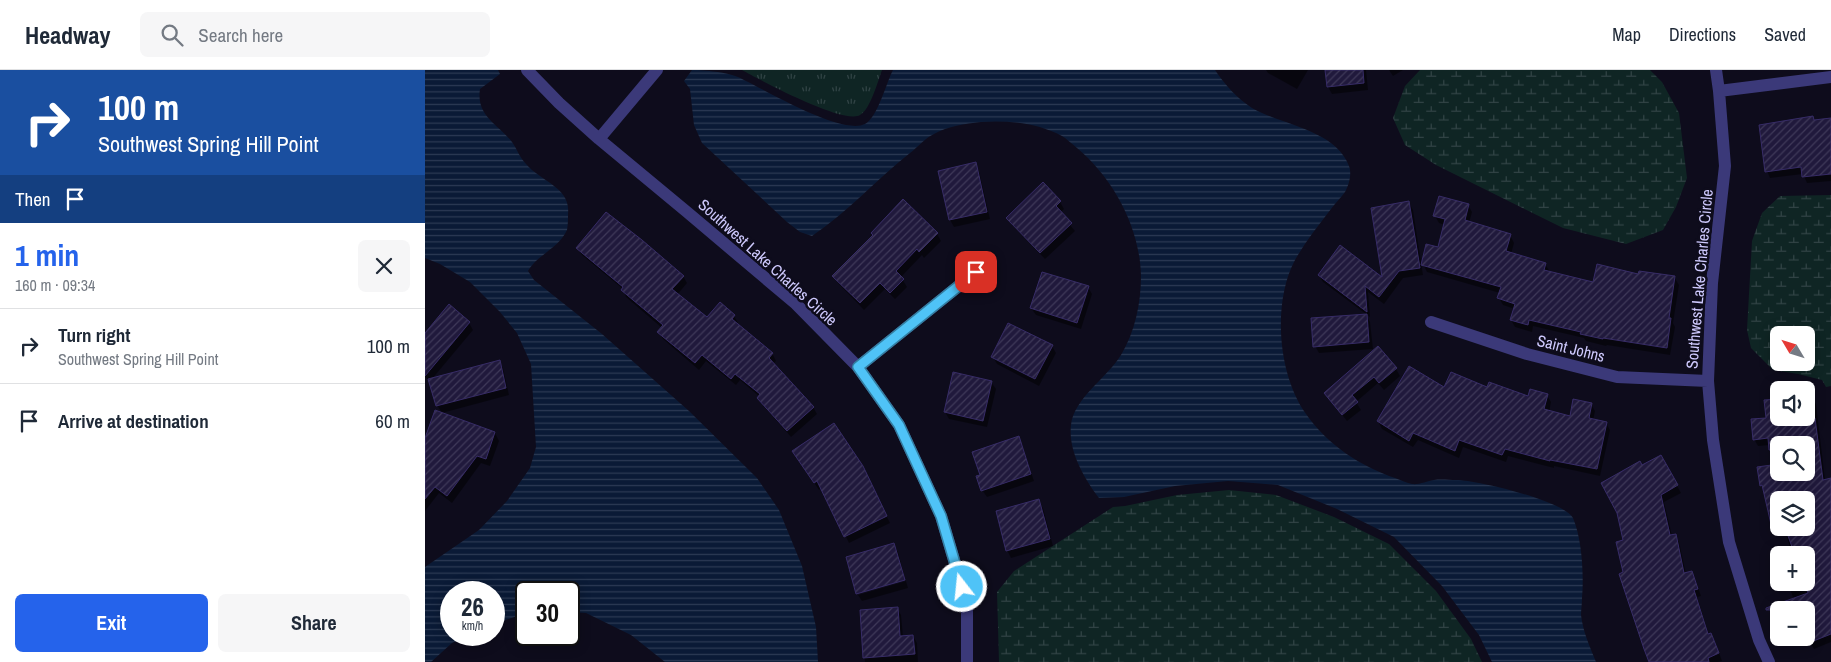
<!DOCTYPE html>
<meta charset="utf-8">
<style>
:root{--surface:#fff;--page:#f6f6f7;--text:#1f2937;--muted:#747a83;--line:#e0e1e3;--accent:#2563eb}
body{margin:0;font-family:"Archivo Narrow",sans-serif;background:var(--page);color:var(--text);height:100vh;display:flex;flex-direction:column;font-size:19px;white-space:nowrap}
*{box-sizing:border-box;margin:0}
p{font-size:16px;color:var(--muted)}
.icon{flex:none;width:28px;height:28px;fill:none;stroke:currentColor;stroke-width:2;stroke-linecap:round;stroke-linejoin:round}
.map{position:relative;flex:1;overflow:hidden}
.side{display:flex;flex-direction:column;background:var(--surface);width:425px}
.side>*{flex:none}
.top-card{background:#1a4fa0;color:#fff;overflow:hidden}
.needle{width:32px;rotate:308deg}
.controls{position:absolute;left:1345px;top:256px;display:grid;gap:10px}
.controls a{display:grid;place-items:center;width:45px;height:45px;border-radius:8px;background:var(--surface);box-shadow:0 2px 12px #0003;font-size:25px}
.speed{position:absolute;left:15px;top:511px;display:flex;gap:10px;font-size:25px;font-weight:700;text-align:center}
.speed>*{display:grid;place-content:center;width:65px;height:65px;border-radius:50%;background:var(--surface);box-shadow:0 2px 12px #0003;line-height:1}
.speed small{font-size:12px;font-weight:400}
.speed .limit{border:2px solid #111;border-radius:8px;background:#fff;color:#111}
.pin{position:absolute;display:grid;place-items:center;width:42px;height:42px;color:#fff;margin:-21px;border-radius:10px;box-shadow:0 2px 8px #0006}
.me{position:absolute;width:55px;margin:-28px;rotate:344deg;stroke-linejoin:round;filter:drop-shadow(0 0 4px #0008)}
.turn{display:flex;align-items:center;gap:18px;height:105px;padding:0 15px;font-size:22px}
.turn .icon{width:65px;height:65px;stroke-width:2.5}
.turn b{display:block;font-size:35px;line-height:42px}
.then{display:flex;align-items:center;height:48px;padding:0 15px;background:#0003;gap:10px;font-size:19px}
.round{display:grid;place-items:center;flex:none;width:52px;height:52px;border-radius:8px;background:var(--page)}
.headline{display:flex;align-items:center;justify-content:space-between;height:85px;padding:0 15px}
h1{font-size:30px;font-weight:700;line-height:38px;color:var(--accent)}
.action{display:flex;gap:10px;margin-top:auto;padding:10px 15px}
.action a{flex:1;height:58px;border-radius:8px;background:var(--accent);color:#fff;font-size:20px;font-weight:700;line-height:58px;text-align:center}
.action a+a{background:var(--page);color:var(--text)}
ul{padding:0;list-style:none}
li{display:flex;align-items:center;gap:15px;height:75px;padding:0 15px;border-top:1px solid var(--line)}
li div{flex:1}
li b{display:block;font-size:19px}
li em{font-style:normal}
header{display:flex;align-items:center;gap:30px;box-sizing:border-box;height:70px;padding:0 25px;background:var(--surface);border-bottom:1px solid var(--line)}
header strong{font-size:24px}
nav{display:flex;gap:28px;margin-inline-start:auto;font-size:18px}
.search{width:350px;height:45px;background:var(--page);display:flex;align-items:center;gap:12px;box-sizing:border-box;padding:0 18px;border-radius:8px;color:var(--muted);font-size:19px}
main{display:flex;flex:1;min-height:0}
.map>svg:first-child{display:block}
</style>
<header>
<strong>Headway</strong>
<div class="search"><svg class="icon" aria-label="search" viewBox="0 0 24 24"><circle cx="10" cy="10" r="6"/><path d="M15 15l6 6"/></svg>Search here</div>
<nav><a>Map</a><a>Directions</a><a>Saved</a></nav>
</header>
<main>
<section class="side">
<div class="top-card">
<div class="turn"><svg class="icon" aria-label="right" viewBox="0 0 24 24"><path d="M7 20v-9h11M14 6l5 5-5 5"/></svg><div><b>100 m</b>Southwest Spring Hill Point</div></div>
<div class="then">Then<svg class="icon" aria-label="arrive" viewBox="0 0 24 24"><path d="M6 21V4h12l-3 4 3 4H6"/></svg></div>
</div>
<div class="headline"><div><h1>1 min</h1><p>160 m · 09:34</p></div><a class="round"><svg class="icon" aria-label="close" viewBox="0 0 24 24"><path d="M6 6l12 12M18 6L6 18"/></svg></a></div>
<ul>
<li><svg class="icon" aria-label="right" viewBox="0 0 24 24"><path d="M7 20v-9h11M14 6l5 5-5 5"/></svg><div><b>Turn right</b><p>Southwest Spring Hill Point</p></div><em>100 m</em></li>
<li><svg class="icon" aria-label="arrive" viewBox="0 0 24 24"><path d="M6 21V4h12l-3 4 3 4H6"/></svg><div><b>Arrive at destination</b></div><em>60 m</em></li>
</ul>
<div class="action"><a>Exit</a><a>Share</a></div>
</section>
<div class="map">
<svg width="1406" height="592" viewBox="0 0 1406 592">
<defs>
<pattern id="grass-tufts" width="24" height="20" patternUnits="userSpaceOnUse" patternTransform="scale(1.25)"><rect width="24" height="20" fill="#0f2524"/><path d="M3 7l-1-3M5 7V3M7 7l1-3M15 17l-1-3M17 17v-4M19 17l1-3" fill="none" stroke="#314345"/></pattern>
<pattern id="wetland-marsh" width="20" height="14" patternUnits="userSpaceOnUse" patternTransform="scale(1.25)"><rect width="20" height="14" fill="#0f2524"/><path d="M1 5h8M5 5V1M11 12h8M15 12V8" fill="none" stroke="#314345"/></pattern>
<pattern id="water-rules" width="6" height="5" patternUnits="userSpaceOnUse" patternTransform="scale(1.25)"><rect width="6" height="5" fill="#0a1a36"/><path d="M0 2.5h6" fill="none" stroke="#2c3a54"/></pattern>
<pattern id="building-hatch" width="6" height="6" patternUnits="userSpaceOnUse" patternTransform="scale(1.25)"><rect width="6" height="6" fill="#20193c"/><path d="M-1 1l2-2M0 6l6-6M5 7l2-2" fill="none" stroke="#3f3959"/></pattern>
</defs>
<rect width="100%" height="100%" fill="#0e0c1c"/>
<path fill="url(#grass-tufts)" d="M317 0H457C453 11 445 40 435 45 419 55 335 10 317 0Z"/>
<path fill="url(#wetland-marsh)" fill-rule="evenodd" d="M995 0H1225L1237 12 1254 43 1262 108 1251 137 1238 160 1201 174 1138 158 1011 95 980 75 968 48 980 16Z
M1406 125V316L1401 317 1397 310 1373 304 1348 300 1326 278 1322 260 1327 171 1337 143 1355 126ZM1354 265H1381V292H1354Z
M804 420 851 425 909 447 964 474 1011 521 1046 569 1057 592H574L572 522 589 501 688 437 700 436 752 425Z"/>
<path fill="url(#water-rules)" d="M0 0H73L75 4 55 19C51 46 72 53 87 72 92 79 95 88 101 94 116 112 146 117 143 144 143 149 143 155 142 160 134 178 112 185 103 201L109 210 177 264 264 341 332 408 354 440 377 496 391 557 393 592H240L206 565 161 543 144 542V522H101V543L69 554V522H26V565H44L27 573 6 592H0V497L54 460 82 431 105 398 111 377 106 294 92 263 75 242 45 212 15 194 0 188Z
M267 0C281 0 300 2 313 7 337 18 416 66 440 54 453 47 461 13 468 0H790C799 14 813 29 827 38 857 55 911 60 924 96 927 104 924 115 920 122 916 128 910 133 906 139 893 156 880 172 870 190 847 233 853 305 881 344 903 375 935 396 970 408 976 410 982 413 987 414 994 415 1002 411 1009 410 1016 409 1024 410 1031 410 1052 410 1139 431 1148 448 1157 469 1159 505 1157 528 1157 534 1156 540 1156 545 1158 562 1165 577 1171 592H1067L1054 565 1017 516 969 467 912 439 853 415 803 411 750 416 699 427 674 428C659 408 643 381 646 355 649 328 682 308 696 285 710 262 716 233 716 206 715 157 688 108 652 78 647 74 642 69 637 66 613 53 583 50 556 52 540 54 523 56 509 64 500 68 493 77 485 83 452 109 423 142 387 166L375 162 362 152 277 73 269 55 265 19 259 11Z"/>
<path fill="#0007" fill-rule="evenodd" d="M841 0H883L872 19 843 3Z
M902 0H941L943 20 907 24 903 17Z
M964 0H978L968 6Z
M1406 50V111L1382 113 1378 104 1345 108 1342 101 1390 51Z
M550 94 554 101 565 149 529 157 525 150Z
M618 114 635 132 639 139 635 143 650 161 620 189 587 155 583 148Z
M984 133 988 140 998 205 978 208 959 234 943 222 945 247 898 212 894 205 959 210Z
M1043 135 1047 142 1044 153 1085 165 1089 173 1086 184 1120 194 1125 202 1169 213 1214 205 1249 207 1254 215 1248 253 1250 257 1245 285 1182 275 1181 276 1161 271 1159 268 1108 256 1107 262 1090 257 1086 250 1090 239 1078 235 1074 228 1075 223 1002 202 998 194 1014 179 1020 155 1014 153 1010 146Z
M512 164 516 171 499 188 497 185 476 207 482 217 470 229 460 219 439 240 413 213 409 206 449 166Z
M152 178 258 206 262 213 252 225 282 249 309 246 313 253 312 255 347 283 351 291 348 294 388 337 392 344 366 367 338 335 333 328 335 327 315 310 311 315 281 291 274 300 238 269 234 262 237 258 201 227 198 219 157 185Z
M663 217 667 224 656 259 611 245 606 238Z
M941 245 945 252 948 279 894 283 890 276Z
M44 253 48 260 7 309 74 291 78 298 84 325 17 343 12 335 5 311 0 307V265Z
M627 276 631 283 614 316 572 294 568 287Z
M971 299 975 306 959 320 953 313 931 332 936 340 922 351 900 323Z
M566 312 571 319 562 357 524 349 520 342Z
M1020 318 1063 319 1104 327 1122 325 1126 332 1124 342 1146 348 1166 334 1170 341 1168 351 1181 353 1185 360 1175 406 1129 396V398L1083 386 1081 392 1038 377 1034 388 993 370 988 377 957 359 953 351Z
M1381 327H1387L1391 334 1400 410 1406 409V572L1389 579 1385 572 1381 540H1373L1363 514 1360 512H1381V485H1363L1367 484 1361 464 1354 465 1350 458 1340 423 1336 415 1348 396 1345 375 1333 376 1329 369 1354 348H1381ZM1354 375H1381V402H1354ZM1354 430H1381V458H1354Z
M70 363 74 371 65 396 56 393 27 433 14 423 0 441V371Z
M593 368 597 375 609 411 562 427 557 420V405Z
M1236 387 1256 423 1239 432 1247 466 1250 465 1254 472 1261 504 1266 502 1270 509 1276 526 1272 527 1284 565H1286L1290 572 1297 591 1293 592H1225L1200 503V471L1217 397Z
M373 389 441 405 465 453 424 473 397 418 394 420Z
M613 431 618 438 628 476 586 488 582 480Z
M469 475 473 482 480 509 432 523Z
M481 511 483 518 437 531 433 525Z
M472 538 476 545 478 567 488 566 492 573 493 592H440L436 541Z"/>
<path fill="url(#building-hatch)" stroke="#372c67" d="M900 0H938L939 13 902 17Z
M1388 46 1389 50 1406 48V104L1377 107 1376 97 1340 102 1334 55Z
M551 92 562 142 524 150 513 101Z
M618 112 636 131 631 136 647 153 615 183 581 148Z
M1014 126 1044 134 1040 150 1086 164 1081 181 1121 193 1119 200 1168 212 1172 194 1213 204 1214 201 1250 206 1244 248H1246L1242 278 1178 268V269L1155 264 1156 262 1104 250 1103 255 1085 250 1090 234 1072 228 1076 217 996 195 1001 174 1013 177 1020 149 1008 146Z
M478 129 513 163 494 182 492 179 471 201 479 209 465 223 455 213 435 233 407 206 448 165 446 163Z
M984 131 995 198 974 201 954 227 940 216 942 242 893 205 915 175 957 207 946 138Z
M181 142 217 170 259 206 247 219 282 247 295 232 310 245 307 249 348 283 344 288 389 337 362 361 332 328 335 324 310 304 306 309 277 285 270 293 232 262 238 255 196 220 198 217 151 178Z
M617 202 664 216 652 253 605 238Z
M24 234 45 252 0 306V263Z
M942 244 944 272 888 277 886 248Z
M583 253 628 275 610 309 566 287Z
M953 276 972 298 954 313 949 307 927 325 933 332 917 345 899 323Z
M75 290 81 318 11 336 3 309Z
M984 296 1019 317 1026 302 1062 317 1064 312 1103 326 1105 319 1123 324 1119 339 1145 346 1148 329 1167 333 1164 348 1182 352 1172 399 1125 390V391L1080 379 1077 385 1034 370 1030 381 988 363 984 371 952 351Z
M528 302 567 311 558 351 519 342Z
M1354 329V348H1390L1398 410 1406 408V564L1381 574V540H1341V538L1383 523 1381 518V485H1370L1363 466 1381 460V430H1354V463H1348L1337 415 1335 416 1332 397 1354 394V402H1381V375H1354V380H1344L1343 368 1328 370 1326 349 1341 348 1339 330Z
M10 340 70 362 61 389 52 386 22 426 10 417 0 429V368Z
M409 353 438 396 462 446 419 467 392 411 389 413 367 381Z
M594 366 606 404 556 421 551 406 555 405 547 382Z
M1236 385 1253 415 1236 425 1245 465 1251 464 1259 503 1267 501 1273 519 1269 520 1283 564 1286 563 1294 583 1283 588 1284 592H1224L1219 579 1194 504 1198 502 1191 472 1198 470 1192 443 1176 413 1215 391 1217 395Z
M614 429 625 469 581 481 571 441Z
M469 473 480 510 431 524 421 487Z
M473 537 475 566 488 565 490 584 438 588 435 540Z"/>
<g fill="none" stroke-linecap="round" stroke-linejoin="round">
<path stroke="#3b3979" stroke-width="12" d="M102 0 134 33 174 69 262 142 371 234 433 297 474 355 516 446 542 534V592
M1291 0 1294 21 1300 96 1287 213 1283 311 1288 370 1304 472 1334 570 1344 592
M1294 21 1406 7
M174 69 232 0
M1006 252 1102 284 1192 307 1283 311
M433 297 551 202"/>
</g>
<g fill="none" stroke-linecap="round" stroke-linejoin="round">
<defs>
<path id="route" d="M537 517 516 446 474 355 433 297 551 202"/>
</defs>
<use href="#route" stroke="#337fa1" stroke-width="12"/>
<use href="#route" stroke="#4fc3f7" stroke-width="9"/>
</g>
<g text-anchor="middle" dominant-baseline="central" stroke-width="5" stroke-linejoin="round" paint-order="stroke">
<g font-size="16" fill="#cec9fd" stroke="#0e0c1c">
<text transform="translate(343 192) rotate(42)">Southwest Lake Charles Circle</text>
<text transform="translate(1274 209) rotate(-85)">Southwest Lake Charles Circle</text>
<text transform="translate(1146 278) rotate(14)">Saint Johns</text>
</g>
</g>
</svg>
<div class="controls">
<a><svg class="needle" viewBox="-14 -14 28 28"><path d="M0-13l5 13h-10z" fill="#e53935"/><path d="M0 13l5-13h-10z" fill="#747a83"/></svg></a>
<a><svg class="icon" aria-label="sound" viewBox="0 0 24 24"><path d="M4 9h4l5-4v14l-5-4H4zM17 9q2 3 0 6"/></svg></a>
<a><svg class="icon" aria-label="search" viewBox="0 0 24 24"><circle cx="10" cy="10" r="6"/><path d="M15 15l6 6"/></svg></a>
<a><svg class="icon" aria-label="layers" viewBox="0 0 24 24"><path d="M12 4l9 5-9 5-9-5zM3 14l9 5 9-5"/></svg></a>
<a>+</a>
<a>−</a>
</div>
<div class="speed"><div>26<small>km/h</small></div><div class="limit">30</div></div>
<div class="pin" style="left:551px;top:202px;background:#d93025"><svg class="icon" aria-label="arrive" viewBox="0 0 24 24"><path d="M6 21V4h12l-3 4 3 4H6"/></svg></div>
<svg class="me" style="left:537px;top:517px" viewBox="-20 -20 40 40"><circle r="17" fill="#4fc3f7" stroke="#fff" stroke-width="3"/><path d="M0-11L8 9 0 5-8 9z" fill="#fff"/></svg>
</div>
</main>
